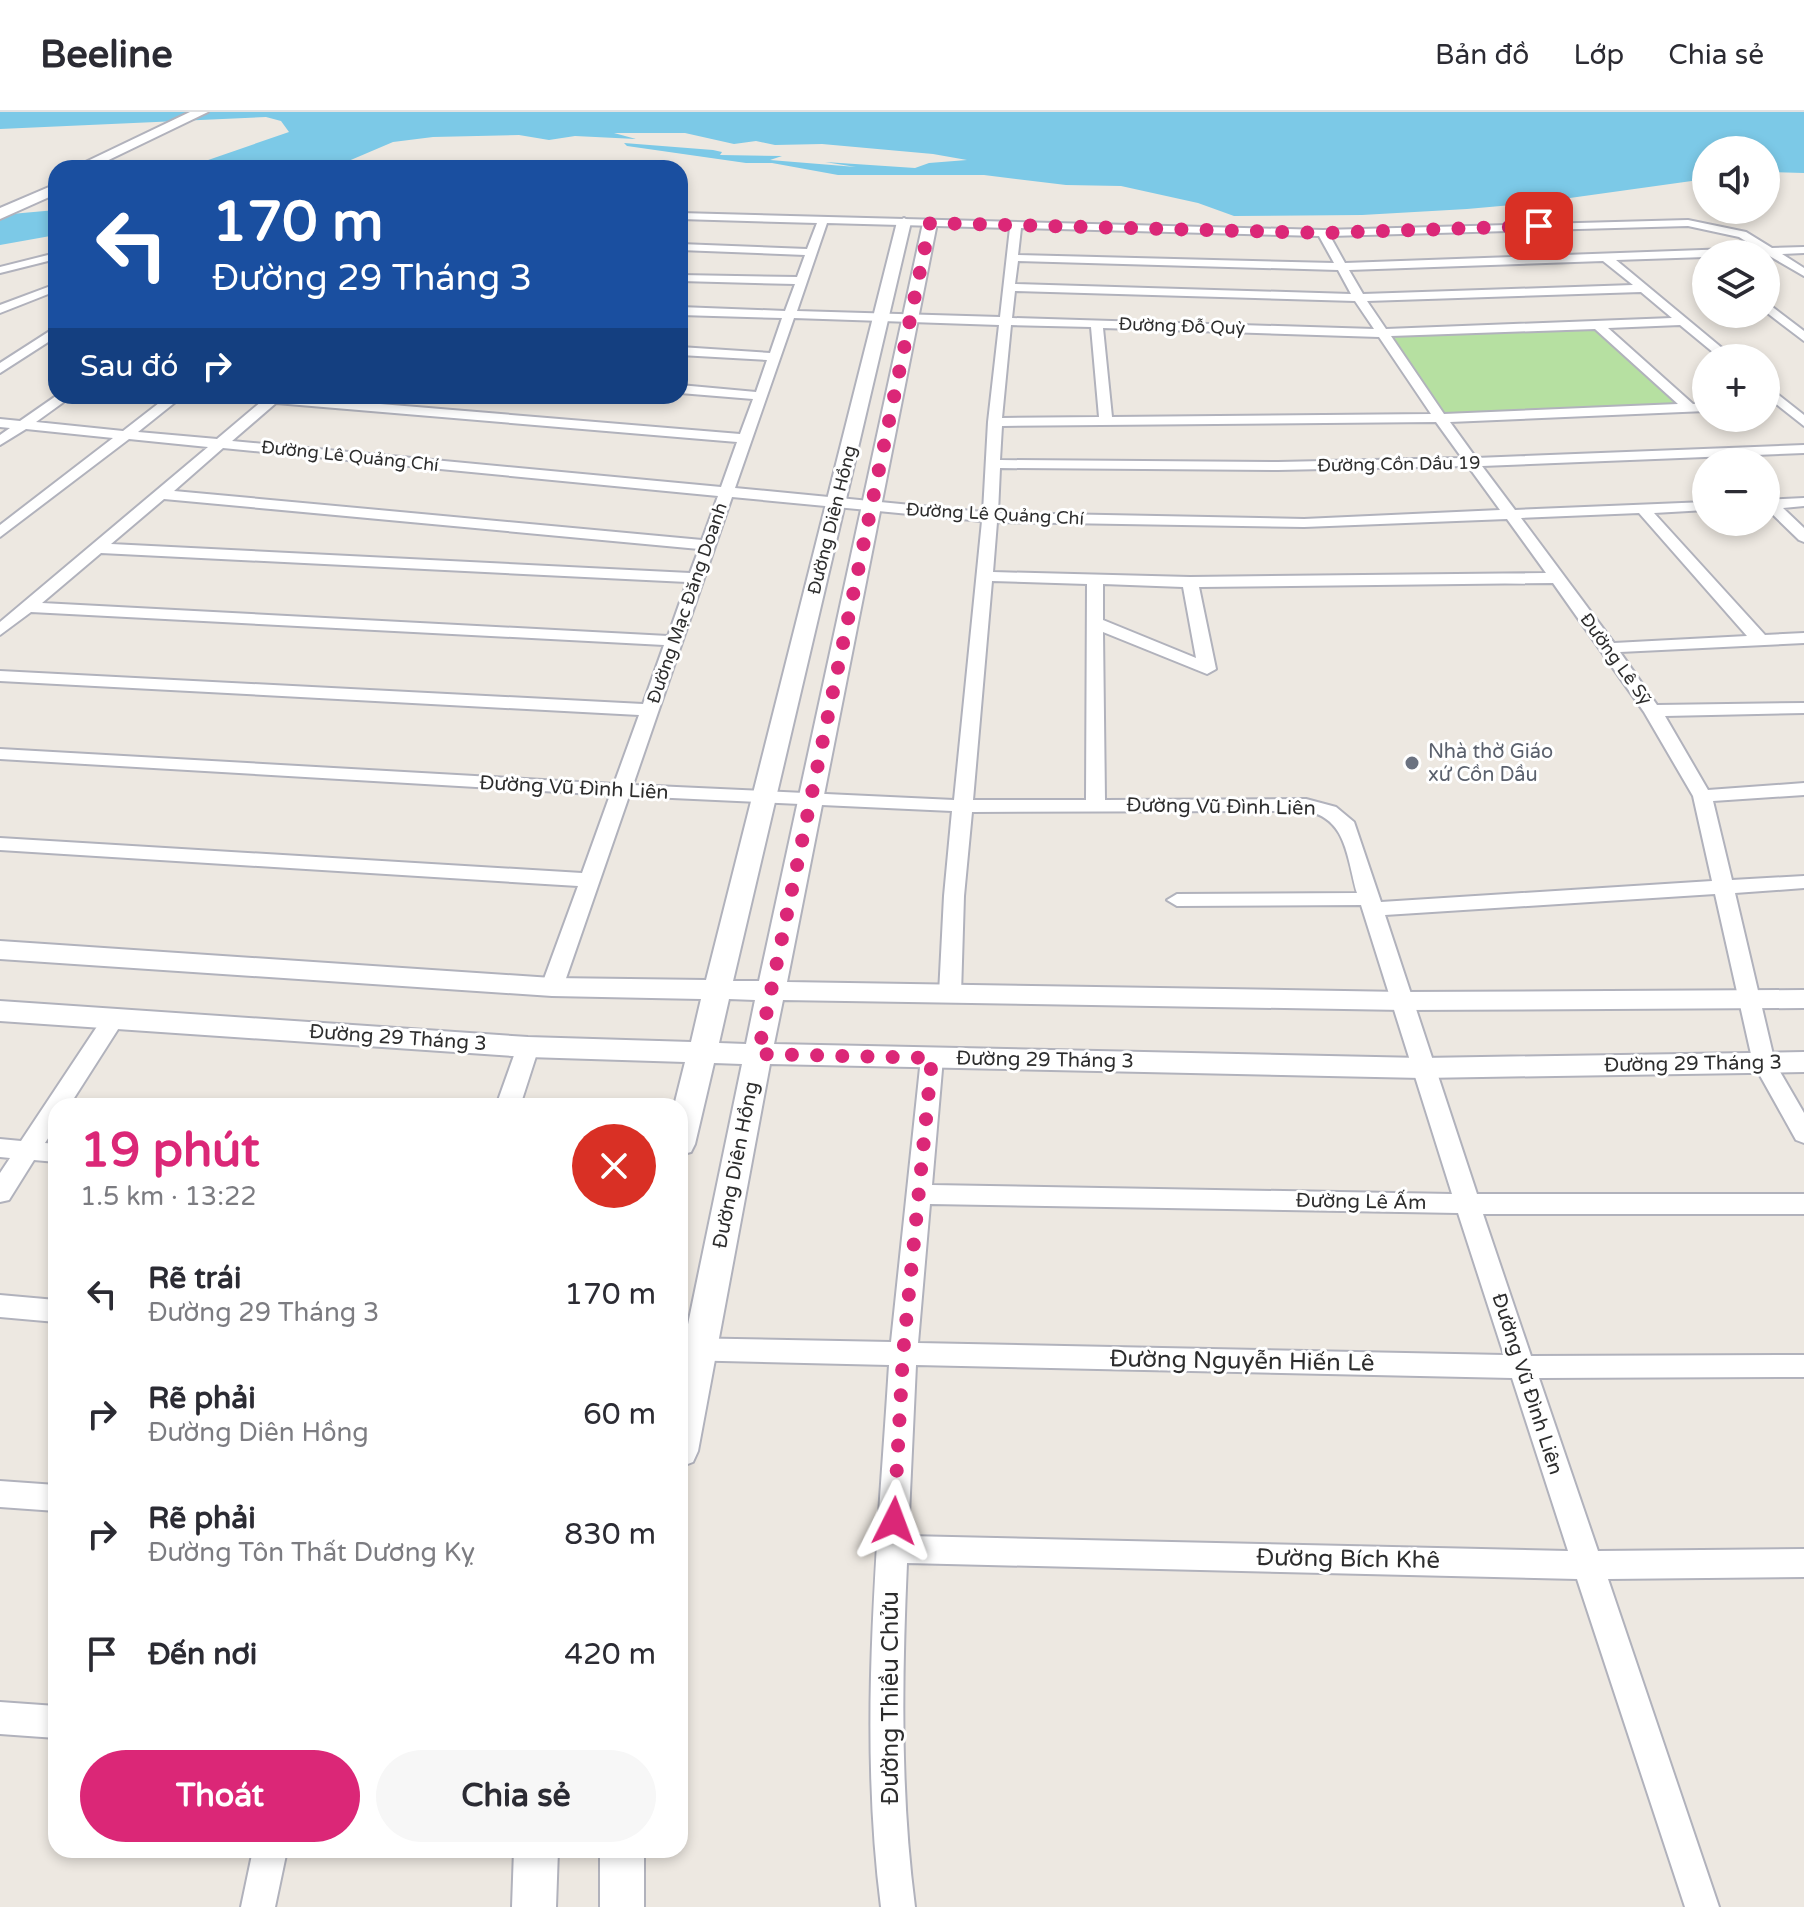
<!DOCTYPE html>
<html lang="vi">
<meta charset="utf-8">
<style>
:root{--surface:#fff;--page:#f7f7f7;--text:#2b2b33;--muted:#7c7c81;--line:#e1e1e2;--accent:#db2777}
body{margin:0;font-family:"Varela Round",sans-serif;background:var(--page);color:var(--text);height:100vh;display:flex;flex-direction:column;font-size:30px;white-space:nowrap}
*{box-sizing:border-box;margin:0}
p{font-size:26px;color:var(--muted)}
.icon{flex:none;width:44px;height:44px;fill:none;stroke:currentColor;stroke-width:2;stroke-linecap:round;stroke-linejoin:round}
.map{position:relative;flex:1;overflow:hidden}
.side{position:absolute;left:48px;top:986px;width:640px;height:760px;display:flex;flex-direction:column;background:var(--surface);border-radius:24px;box-shadow:0 4px 12px #0003}
.side>*{flex:none}
.top-card{position:absolute;left:48px;top:48px;width:640px;height:244px;border-radius:24px;box-shadow:0 4px 12px #0003;background:#1a4fa0;color:#fff;overflow:hidden}
.buttons{position:absolute;left:1692px;top:24px;display:grid;gap:16px}
.buttons a{display:grid;place-items:center;width:88px;height:88px;border-radius:50%;background:var(--surface);box-shadow:0 4px 12px #0003;font-size:40px}
.pin{position:absolute;display:grid;place-items:center;width:68px;height:68px;color:#fff;margin:-34px;border-radius:16px;box-shadow:0 4px 12px #0006}
.me{position:absolute;width:88px;margin:-44px;rotate:3deg;stroke-linejoin:round;filter:drop-shadow(0 0 6px #0008)}
.turn{display:flex;align-items:center;gap:28px;height:168px;padding:0 32px;font-size:36px}
.turn .icon{width:104px;height:104px;stroke-width:2.5}
.turn b{display:block;font-size:56px;line-height:68px}
.then{display:flex;align-items:center;height:76px;padding:0 32px;background:#0003;gap:16px;font-size:30px}
.round{display:grid;place-items:center;flex:none;width:84px;height:84px;border-radius:42px;background:var(--page)}
.summary{display:flex;align-items:center;justify-content:space-between;height:136px;padding:0 32px}
h1{font-size:48px;font-weight:800;line-height:60px;color:var(--accent)}
.action{display:flex;gap:16px;margin-top:auto;padding:16px 32px}
.action a{flex:1;height:92px;border-radius:48px;background:var(--accent);color:#fff;font-size:32px;font-weight:800;line-height:92px;text-align:center}
.action a+a{background:var(--page);color:var(--text)}
ul{padding:0;list-style:none}
li{display:flex;align-items:center;gap:24px;height:120px;padding:0 32px}
li div{flex:1}
li b{display:block;font-size:30px}
li em{font-style:normal}
header{display:flex;align-items:center;gap:48px;box-sizing:border-box;height:112px;padding:0 40px;background:var(--surface);border-bottom:2px solid var(--line)}
header strong{font-size:38px}
nav{display:flex;gap:44px;margin-inline-start:auto;font-size:28px}
.map>svg:first-child{display:block}
</style>
<header>
<strong>Beeline</strong>
<nav><a>Bản đồ</a><a>Lớp</a><a>Chia sẻ</a></nav>
</header>
<div class="map">
<svg width="1804" height="1795" viewBox="0 0 1804 1795">
<rect width="100%" height="100%" fill="#ede8e1"/>
<path fill="#b6e0a1" d="M1599 214 1689 295 1440 306 1384 221Z"/>
<path fill="#7cc9e7" d="M0 0H1804V61L1766 60V38H1706V67L1534 91 1467 97 1362 103 1234 104 1198 91 1121 74 1066 73 984 63H838L772 51H746L627 34 624 31 713 38 722 40 720 43 782 44 770 48 856 55 825 50 915 56 929 51 967 48 933 42 822 32 775 33 756 29 734 32 685 21H614L636 27 575 24 549 28 519 23 433 25 393 30 332 56H185L289 20 281 9 266 5 0 17Z
M56 98V123L0 133V103Z"/>
<g fill="none" stroke-linecap="round" stroke-linejoin="round">
<defs>
<path id="minor" d="M680 101 1323 118 1688 108 1746 120 1772 136 1804 135V141L1782 142 1804 156V164L1766 142H1706V145L1616 148 1734 246H1720L1680 213 1608 216 1693 292 1706 291V299L1450 310 1476 346 1804 333V341L1482 354 1515 398 1706 390V398L1654 401 1765 523 1804 521V531L1620 540 1657 593 1804 591V601L1665 604 1708 678 1804 671V683L1713 689 1732 768 1804 764V776L1735 781 1775 951 1804 1001V1031L1796 1028 1753 951 1715 782 1385 803 1477 1082H1804V1102H1483L1531 1244 1804 1243V1265L1539 1266 1598 1439 1804 1437V1465L1608 1467 1719 1795H1685L1577 1467 907 1451C902 1565 900 1681 915 1795H881C858 1616 878 1432 889 1253L680 1248V1226L891 1230 921 946 924 940H940L943 946 932 1073 1452 1082 1361 793 1177 794 1167 788 1177 782 1357 781C1347 746 1347 706 1306 699L972 700 964 784 961 882 958 887H942L939 882 944 784 952 699 629 684 563 875 560 880H544L541 875 578 774 0 738V726L582 761 610 683 0 647V637L614 672 639 603 0 569V559L643 592 664 533 31 500 0 523V510L208 335 129 327 0 425V413L113 326 26 317 0 333V323L10 316 0 315V307L20 309 56 284H72L36 310 123 319 168 284H183L138 320 217 327 268 284H284L740 322 753 287 680 281V273L756 280 767 248 680 243V235L770 241 782 206 680 203V195L785 199 795 172 680 169V163L797 165 805 143 680 138V132L807 137 817 111 680 107ZM827 111 1010 116 1000 205 797 199ZM1688 114 1739 125 1757 136 1345 151 1330 124ZM1021 116 1319 124 1334 151 1018 143ZM1018 149 1338 158 1351 182 1015 172ZM1603 149 1633 173 1363 182 1349 158ZM1015 179 1355 189 1374 217 1012 206ZM1641 180 1672 206 1386 217 1367 189ZM794 206 999 213 988 310 983 400 735 376ZM1011 213 1091 215 1099 305 1002 306ZM1103 216 1379 225 1431 302 1112 305ZM1595 217 1678 292 1444 302 1391 224ZM276 291 737 330 721 375 232 329ZM1436 310 1462 346 1278 350 1000 348 1002 314ZM223 336 718 384 702 428 174 379ZM1468 354 1500 398 1304 407 998 401 1000 356 1278 358ZM732 385 982 409 954 688 633 673ZM164 387 699 437 690 461 111 432ZM1639 401 1747 524 1614 531 1521 406ZM1507 407 1546 461 1190 465 993 460 997 410 1304 415ZM101 441 687 470 668 524 42 491ZM992 469 1087 472 1086 688H973ZM1553 471 1644 600 1693 684 1712 769 1381 790 1354 710 1336 695 1306 687 1105 688 1103 520 1207 562 1216 557 1199 475ZM1103 472 1183 475 1196 546 1103 508ZM930 1092 1458 1101 1504 1243 918 1231ZM916 1253 1512 1266 1568 1439 908 1424Z
M56 141V147L0 161V155Z
M56 172V179L0 201V193Z
M1766 190 1804 219V229L1766 200Z
M56 215V225L0 261V251Z
M1766 273 1804 303V314L1766 284Z
M1804 386V394L1783 396 1804 416V430L1799 428 1766 396V388Z
M114 898 122 901 125 906 122 911 69 994H56V1014L45 1031 56 1032V1050L34 1048 9 1088 0 1090V1061L10 1046 0 1045V1027L21 1029 106 901Z
M528 927 536 929 539 935 520 994H496L517 935 520 929Z
M0 1183 56 1188V1210L0 1205Z
M0 1369 56 1373V1399L0 1395Z
M0 1590 56 1594V1626L0 1622Z
M253 1738H287L275 1795H241Z"/>
<path id="tertiary" d="M904 106 911 110 733 869H759L923 111 930 107 937 111 787 870 1403 880 1804 878V896L1403 898 783 888 774 932 1422 946 1804 940V960L1422 966 770 952 698 1339 693 1350 680 1355V1251L742 952 714 951 695 1032 691 1040 680 1043V994H674L685 950 528 945 0 909V889L528 925 691 930 701 887 552 884 0 847V829L552 866 706 868 897 110ZM729 887 755 888 746 932 719 931Z
M514 1738H558L556 1795H512Z
M600 1738H644V1795H600Z"/>
<path id="secondary" d="M190 0H208L92 56H73Z
M56 72V82L0 107V96Z"/>
</defs>
<use href="#minor" stroke="#b1b2bc" stroke-width="4"/>
<use href="#tertiary" stroke="#b1b2bc" stroke-width="4"/>
<use href="#secondary" stroke="#b1b2bc" stroke-width="4"/>
<use href="#minor" fill="#fff" fill-rule="evenodd"/>
<use href="#tertiary" fill="#fff" fill-rule="evenodd"/>
<use href="#secondary" fill="#fff" fill-rule="evenodd"/>
</g>
<g fill="none" stroke-linecap="round" stroke-linejoin="round">
<path stroke="#db2777" stroke-width="14" stroke-dasharray="0 25.2" d="M894 1409 903 1242 932 946 758 942 930 111 1323 121 1539 114"/>
</g>
<circle fill="#6b7280" stroke="#fff" stroke-width="3" cx="1412" cy="651" r="8"/>
<g text-anchor="middle" dominant-baseline="central" stroke-width="6" stroke-linejoin="round" paint-order="stroke">
<g font-size="18" fill="#2d2d2d" stroke="#fff">
<text transform="translate(1182 214) rotate(2)">Đường Đỗ Quỳ</text>
<text transform="translate(350 344) rotate(6)">Đường Lê Quảng Chí</text>
<text transform="translate(1399 352) rotate(-1)">Đường Cồn Dầu 19</text>
<text transform="translate(995 402) rotate(3)">Đường Lê Quảng Chí</text>
<text transform="translate(832 408) rotate(-76)">Đường Diên Hồng</text>
<text transform="translate(687 491) rotate(-71)">Đường Mạc Đăng Doanh</text>
<text transform="translate(1616 547) rotate(54)">Đường Lê Sỹ</text>
</g>
<g font-size="20" fill="#5b616d" stroke="#fff" text-anchor="start">
<text x="1428" y="640">Nhà thờ Giáo<tspan x="1428" dy="23">xứ Cồn Dầu</tspan></text>
</g>
<g font-size="20" fill="#2d2d2d" stroke="#fff">
<text transform="translate(574 676) rotate(3)">Đường Vũ Đình Liên</text>
<text transform="translate(1221 695) rotate(1)">Đường Vũ Đình Liên</text>
<text transform="translate(398 926) rotate(4)">Đường 29 Tháng 3</text>
<text transform="translate(1045 948) rotate(1)">Đường 29 Tháng 3</text>
<text transform="translate(1693 952) rotate(-1)">Đường 29 Tháng 3</text>
<text transform="translate(736 1053) rotate(-79)">Đường Diên Hồng</text>
<text transform="translate(1361 1090) rotate(1)">Đường Lê Ấm</text>
<text transform="translate(1527 1272) rotate(72)">Đường Vũ Đình Liên</text>
</g>
<g font-size="24" fill="#2d2d2d" stroke="#fff">
<text transform="translate(1242 1249) rotate(1)">Đường Nguyễn Hiến Lê</text>
<text transform="translate(1348 1447) rotate(1)">Đường Bích Khê</text>
<text transform="translate(890 1586) rotate(-90)">Đường Thiều Chửu</text>
</g>
</g>
</svg>
<div class="buttons">
<a><svg class="icon" aria-label="sound" viewBox="0 0 24 24"><path d="M4 9h4l5-4v14l-5-4H4zM17 9q2 3 0 6"/></svg></a>
<a><svg class="icon" aria-label="layers" viewBox="0 0 24 24"><path d="M12 4l9 5-9 5-9-5zM3 14l9 5 9-5"/></svg></a>
<a>+</a>
<a>−</a>
</div>
<div class="pin" style="left:1539px;top:114px;background:#d93025"><svg class="icon" aria-label="arrive" viewBox="0 0 24 24"><path d="M6 21V4h12l-3 4 3 4H6"/></svg></div>
<svg class="me" style="left:894px;top:1409px" viewBox="-20 -20 40 40"><path d="M0-17L14 15 0 8-14 15z" fill="#db2777" stroke="#fff" stroke-width="4"/></svg>
<div class="top-card">
<div class="turn"><svg class="icon" aria-label="left" viewBox="0 0 24 24"><path d="M17 20v-9H6M10 6l-5 5 5 5"/></svg><div><b>170 m</b>Đường 29 Tháng 3</div></div>
<div class="then">Sau đó<svg class="icon" aria-label="right" viewBox="0 0 24 24"><path d="M7 20v-9h11M14 6l5 5-5 5"/></svg></div>
</div>
<section class="side">
<div class="summary"><div><h1>19 phút</h1><p>1.5 km · 13:22</p></div><a class="round" style="background:#d93025;color:#fff"><svg class="icon" aria-label="close" viewBox="0 0 24 24"><path d="M6 6l12 12M18 6L6 18"/></svg></a></div>
<ul>
<li><svg class="icon" aria-label="left" viewBox="0 0 24 24"><path d="M17 20v-9H6M10 6l-5 5 5 5"/></svg><div><b>Rẽ trái</b><p>Đường 29 Tháng 3</p></div><em>170 m</em></li>
<li><svg class="icon" aria-label="right" viewBox="0 0 24 24"><path d="M7 20v-9h11M14 6l5 5-5 5"/></svg><div><b>Rẽ phải</b><p>Đường Diên Hồng</p></div><em>60 m</em></li>
<li><svg class="icon" aria-label="right" viewBox="0 0 24 24"><path d="M7 20v-9h11M14 6l5 5-5 5"/></svg><div><b>Rẽ phải</b><p>Đường Tôn Thất Dương Kỵ</p></div><em>830 m</em></li>
<li><svg class="icon" aria-label="arrive" viewBox="0 0 24 24"><path d="M6 21V4h12l-3 4 3 4H6"/></svg><div><b>Đến nơi</b></div><em>420 m</em></li>
</ul>
<div class="action"><a>Thoát</a><a>Chia sẻ</a></div>
</section>
</div>
